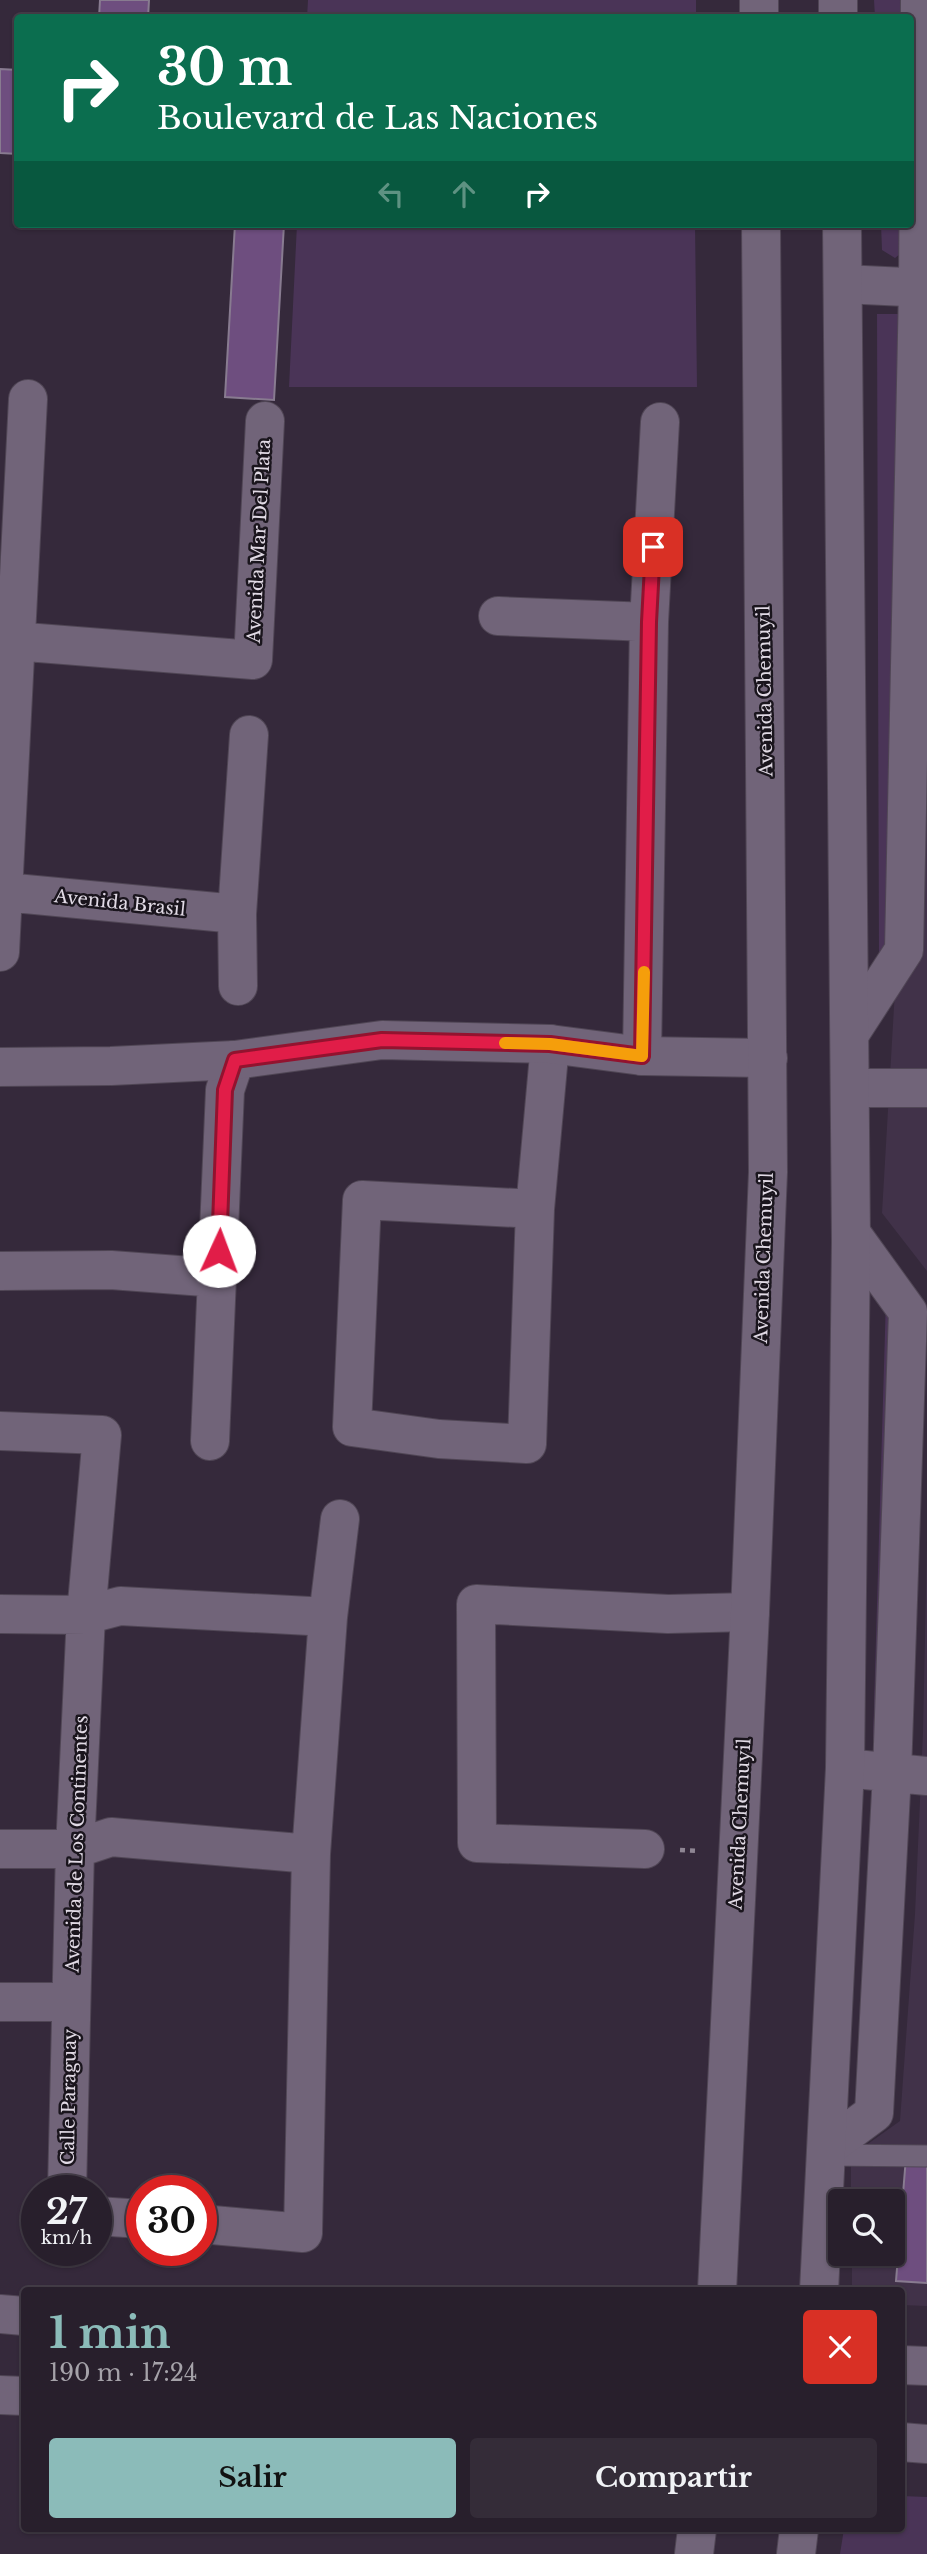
<!DOCTYPE html>
<html lang="es">
<meta charset="utf-8">
<style>
:root{--surface:#281f2c;--page:#342c38;--text:#f1f3f6;--muted:#a5a2a9;--line:#443d48;--accent:#8bbbb9}
body{margin:0;font-family:"Libre Baskerville",serif;background:var(--page);color:var(--text);height:100vh;display:flex;flex-direction:column;font-size:26px;white-space:nowrap}
*{box-sizing:border-box;margin:0}
p{font-size:23px;color:var(--muted)}
.icon{flex:none;width:38px;height:38px;fill:none;stroke:currentColor;stroke-width:2;stroke-linecap:round;stroke-linejoin:round}
.map{position:relative;flex:1;overflow:hidden}
.drawer{position:absolute;left:21px;top:2287px;width:884px;height:245px;display:flex;flex-direction:column;background:var(--surface);border-radius:7px;box-shadow:0 2px 5px #0004,0 0 0 2px var(--line)}
.drawer>*{flex:none}
.guide{position:absolute;left:14px;top:14px;width:900px;height:214px;border-radius:7px;box-shadow:0 2px 5px #0004,0 0 0 2px var(--line);background:#0b6e4f;color:#fff;overflow:hidden}
.fabs{position:absolute;left:828px;top:2189px;display:grid;gap:14px}
.fabs a{display:grid;place-items:center;width:77px;height:77px;border-radius:7px;background:var(--surface);box-shadow:0 2px 5px #0004,0 0 0 2px var(--line);font-size:35px}
.speed{position:absolute;left:21px;top:2175px;display:flex;gap:14px;font-size:35px;font-weight:700;text-align:center}
.speed>*{display:grid;place-content:center;width:91px;height:91px;border-radius:50%;background:var(--surface);box-shadow:0 2px 5px #0004,0 0 0 2px var(--line);line-height:1}
.speed small{font-size:18px;font-weight:400}
.speed .limit{border:10px solid #d22;background:#fff;color:#111}
.pin{position:absolute;display:grid;place-items:center;width:60px;height:60px;color:#fff;margin:-30px;border-radius:14px;box-shadow:0 4px 10px #0006}
.me{position:absolute;width:77px;margin:-38px;rotate:2deg;stroke-linejoin:round;filter:drop-shadow(0 0 5px #0008)}
.turn{display:flex;align-items:center;gap:24px;height:147px;padding:0 28px;font-size:32px}
.turn .icon{width:91px;height:91px;stroke-width:2.5}
.turn b{display:block;font-size:49px;line-height:60px}
.lanes{display:flex;align-items:center;height:66px;padding:0 28px;background:#0003;justify-content:center;gap:35px;direction:ltr}
.lanes .off{opacity:.35}
.round{display:grid;place-items:center;flex:none;width:74px;height:74px;border-radius:7px;background:var(--page)}
.overview{display:flex;align-items:center;justify-content:space-between;height:119px;padding:0 28px}
h1{font-size:42px;font-weight:700;line-height:52px;color:var(--accent)}
.action{display:flex;gap:14px;margin-top:auto;padding:14px 28px}
.action a{flex:1;height:80px;border-radius:7px;background:var(--accent);color:#111;font-size:28px;font-weight:700;line-height:80px;text-align:center}
.action a+a{background:var(--page);color:var(--text)}
.map>svg:first-child{display:block}
</style>
<div class="map">
<svg width="927" height="2554" viewBox="0 0 927 2554">
<rect width="100%" height="100%" fill="#35293b"/>
<path fill="#413249" d="M927 637V1271L882 1213 895 990Z
M927 1542V2306L901 2305V2291H852V2254H892V2202L851 2201V2156L900 2121 915 1914 923 1732Z"/>
<path fill="#4a3457" d="M308 0H696V17L307 18Z
M874 0H905V17H875Z
M297 224H695L697 387H289Z
M881 224H905V250L895 258 882 250Z
M877 314H899L885 956 879 962Z
M886 1298 895 1313 878 1743 873 1740Z
M901 2496 927 2497V2554H840L844 2529H901Z"/>
<path fill="#6e4e7f" stroke="#887b90" stroke-width="2" d="M100 0H149L148 18H99Z
M0 69 18 70V154L0 153Z
M235 224H284L274 400 225 397Z
M906 2157 927 2158V2283L896 2281Z"/>
<g fill="none" stroke-linecap="round" stroke-linejoin="round">
<defs>
<path id="service" d="M827 2155 927 2156"/>
<path id="minor" d="M843 284 927 288
M498 616 649 622
M0 640 253 660 265 421
M4 892 237 914 249 735
M237 914 238 986
M0 952 28 399
M851 1032 904 950 918 288 920 0
M642 1056 649 622 660 422
M535 1209 362 1200 352 1427 439 1439 527 1444 535 1209 550 1044
M0 1271 111 1270 218 1278
M0 1431 102 1435 86 1615 75 1849 67 2191
M210 1441 225 1090 235 1060
M0 1614 86 1615 120 1606 328 1617
M845 1768 927 1776
M0 1849H75L111 1837 311 1854
M645 1849 477 1843 476 1604 668 1614 750 1612
M0 2002H71
M828 2147 874 2113 892 1773 908 1312 851 1233
M96 2216 142 2219
M201 2224 303 2233 311 1854 328 1617 340 1519"/>
<path id="tertiary" d="M0 1067 111 1066 235 1060 382 1040 550 1044 642 1056 768 1058
M851 1088H927"/>
<path id="secondary" d="M759 0V18
M838 0V18
M717 2291 750 1612 768 1172 761 224
M819 2291 845 1768 851 1241 842 224
M0 2314 24 2316
M901 2365 927 2366
M0 2395 24 2396
M901 2442 927 2444
M694 2554 697 2529
M796 2554 799 2529"/>
</defs>
<use href="#service" stroke="#504655" stroke-width="23"/>
<use href="#minor" stroke="#504655" stroke-width="40"/>
<use href="#tertiary" stroke="#504655" stroke-width="40"/>
<use href="#secondary" stroke="#504655" stroke-width="40"/>
<path stroke="#8f8694" stroke-width="4.5" stroke-dasharray="5 5" stroke-linecap="butt" d="M680 1850 699 1851"/>
<use href="#service" stroke="#716479" stroke-width="21"/>
<use href="#minor" stroke="#716479" stroke-width="38"/>
<use href="#tertiary" stroke="#716479" stroke-width="38"/>
<use href="#secondary" stroke="#716479" stroke-width="38"/>
</g>
<g fill="none" stroke-linecap="round" stroke-linejoin="round">
<defs>
<path id="route" d="M219 1251 225 1090 235 1060 382 1040 550 1044 642 1056 649 622 653 547"/>
</defs>
<use href="#route" stroke="#92132f" stroke-width="18"/>
<use href="#route" stroke="#e11d48" stroke-width="12"/>
<path stroke="#f59e0b" stroke-width="12" d="M505 1043 550 1044 642 1056 644 972"/>
</g>
<g text-anchor="middle" dominant-baseline="central" stroke-width="5" stroke-linejoin="round" paint-order="stroke">
<g font-size="18" fill="#e1dae5" stroke="#1a151d">
<text transform="translate(259 541) rotate(-87)">Avenida Mar Del Plata</text>
<text transform="translate(765 691) rotate(-91)">Avenida Chemuyil</text>
<text transform="translate(120 903) rotate(6)">Avenida Brasil</text>
<text transform="translate(764 1258) rotate(-88)">Avenida Chemuyil</text>
<text transform="translate(740 1824) rotate(-87)">Avenida Chemuyil</text>
<text transform="translate(77 1844) rotate(-88)">Avenida de Los Continentes</text>
<text transform="translate(69 2097) rotate(-89)">Calle Paraguay</text>
</g>
</g>
</svg>
<div class="fabs">
<a><svg class="icon" aria-label="search" viewBox="0 0 24 24"><circle cx="10" cy="10" r="6"/><path d="M15 15l6 6"/></svg></a>
</div>
<div class="speed"><div>27<small>km/h</small></div><div class="limit">30</div></div>
<div class="pin" style="left:653px;top:547px;background:#d93025"><svg class="icon" aria-label="arrive" viewBox="0 0 24 24"><path d="M6 21V4h12l-3 4 3 4H6"/></svg></div>
<svg class="me" style="left:219px;top:1251px" viewBox="-20 -20 40 40"><circle r="19" fill="#fff"/><path d="M0-13L10 11 0 6-10 11z" fill="#e11d48"/></svg>
<div class="guide">
<div class="turn"><svg class="icon" aria-label="right" viewBox="0 0 24 24"><path d="M7 20v-9h11M14 6l5 5-5 5"/></svg><div><b>30 m</b>Boulevard de Las Naciones</div></div>
<div class="lanes"><svg class="icon off" aria-label="left" viewBox="0 0 24 24"><path d="M17 20v-9H6M10 6l-5 5 5 5"/></svg><svg class="icon off" aria-label="ahead" viewBox="0 0 24 24"><path d="M12 20V5M6 11l6-6 6 6"/></svg><svg class="icon" aria-label="right" viewBox="0 0 24 24"><path d="M7 20v-9h11M14 6l5 5-5 5"/></svg></div>
</div>
<section class="drawer">
<div class="overview"><div><h1>1 min</h1><p>190 m · 17:24</p></div><a class="round" style="background:#d93025;color:#fff"><svg class="icon" aria-label="close" viewBox="0 0 24 24"><path d="M6 6l12 12M18 6L6 18"/></svg></a></div>
<div class="action"><a>Salir</a><a>Compartir</a></div>
</section>
</div>
